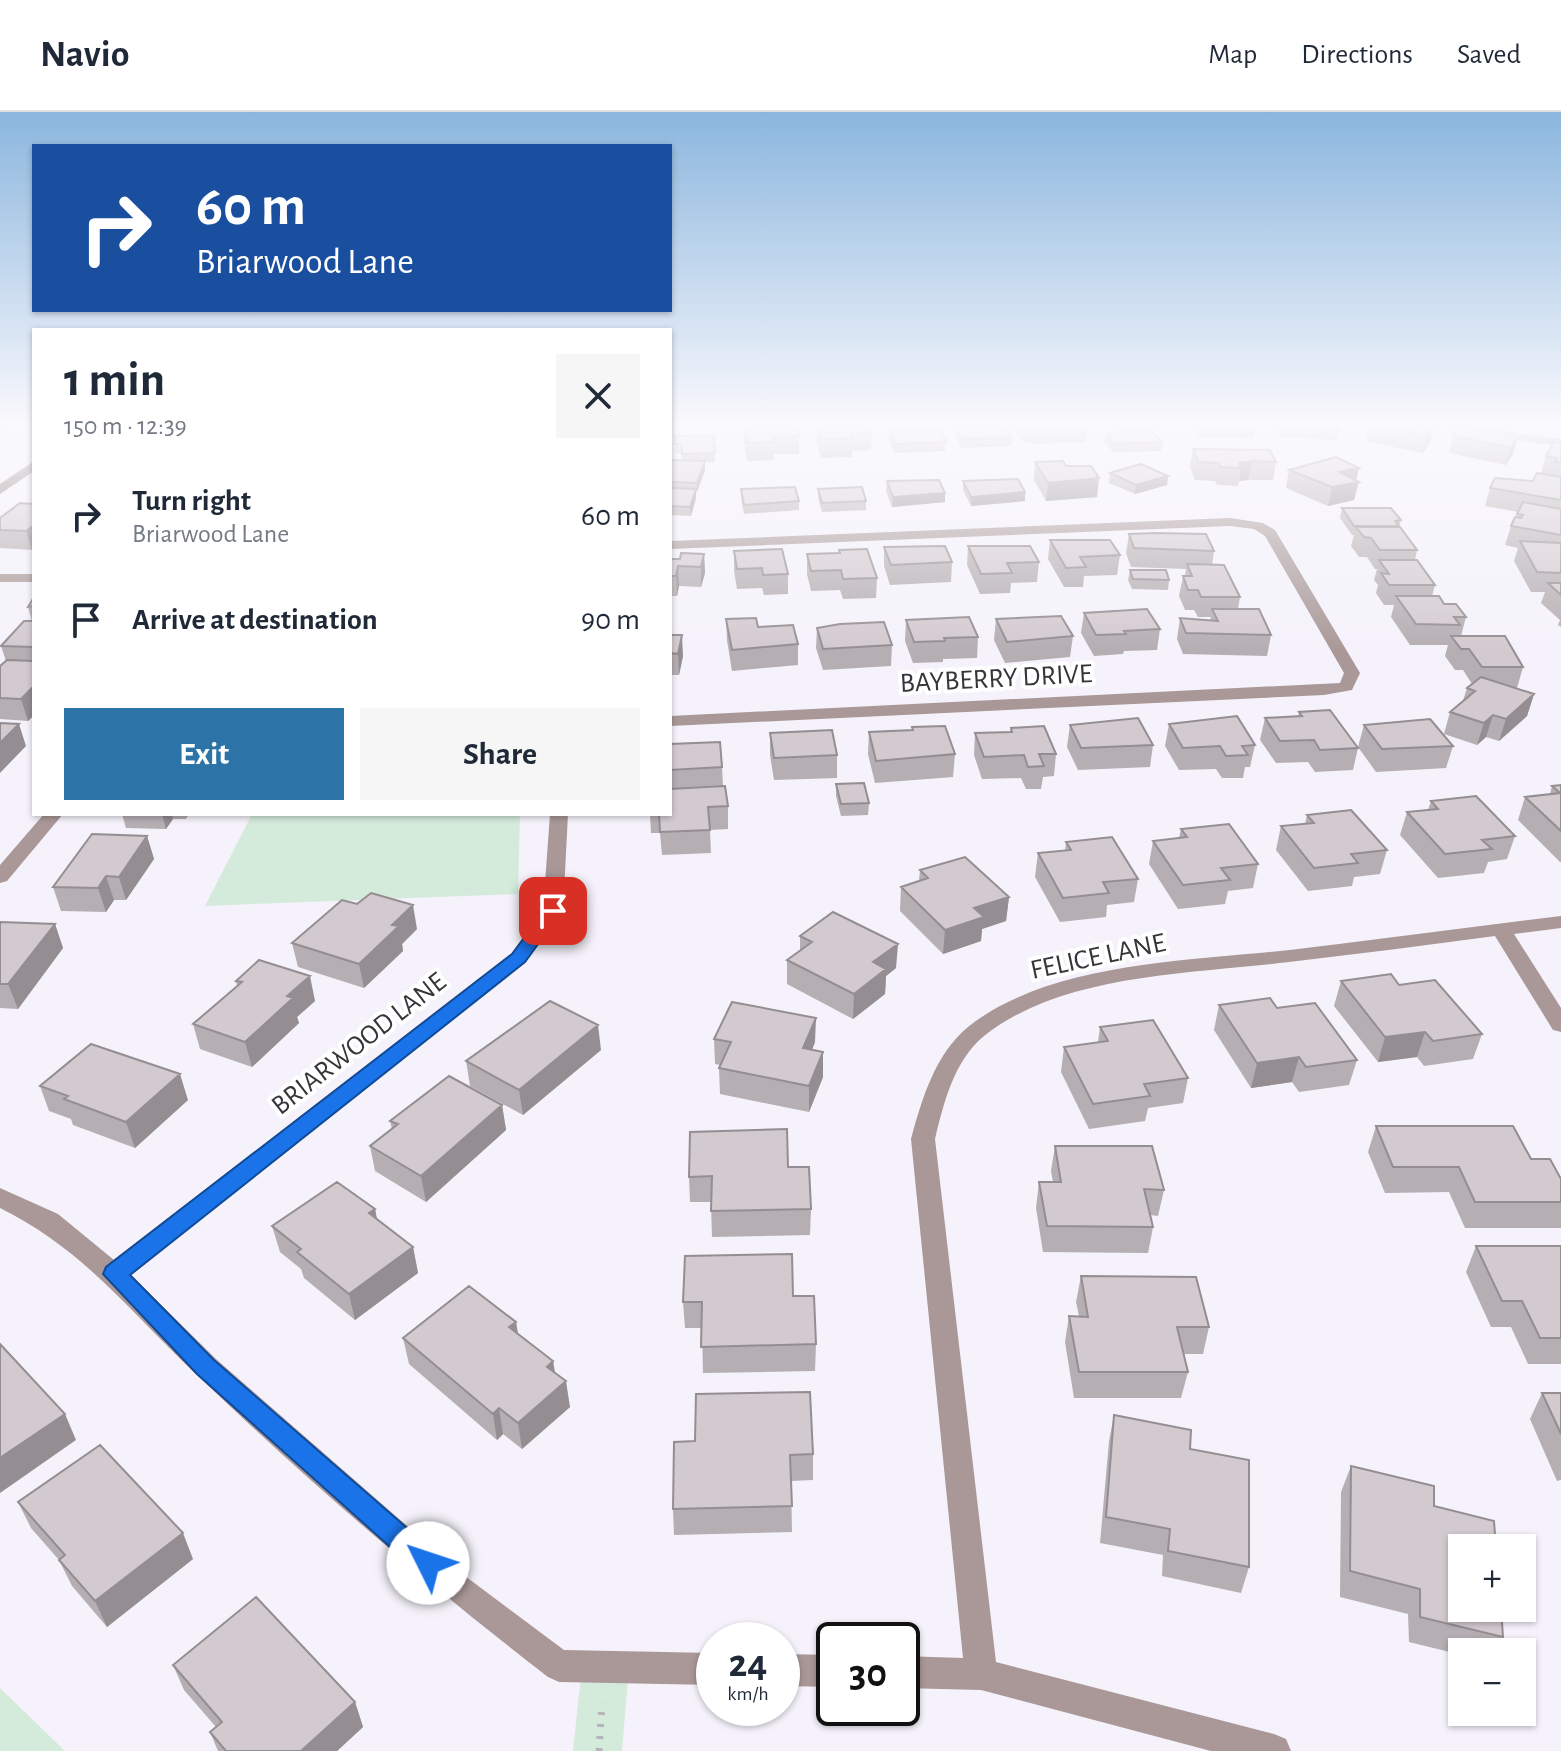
<!DOCTYPE html>
<meta charset="utf-8">
<style>
:root{--surface:#fff;--page:#f6f6f7;--text:#1f2937;--muted:#747a83;--line:#e0e1e3;--accent:#2c74a8}
body{margin:0;font-family:"Alegreya Sans",sans-serif;background:var(--page);color:var(--text);height:100vh;display:flex;flex-direction:column;font-size:30px;white-space:nowrap}
*{box-sizing:border-box;margin:0}
p{font-size:26px;color:var(--muted)}
.icon{flex:none;width:44px;height:44px;fill:none;stroke:currentColor;stroke-width:2;stroke-linecap:round;stroke-linejoin:round}
.map{position:relative;flex:1;overflow:hidden}
.panel{position:absolute;left:32px;top:216px;width:640px;height:488px;display:flex;flex-direction:column;background:var(--surface);border-radius:0px;box-shadow:0 2px 6px #0004}
.panel>*{flex:none}
.top-card{position:absolute;left:32px;top:32px;width:640px;height:168px;border-radius:0px;box-shadow:0 2px 6px #0004;background:#1a4fa0;color:#fff;overflow:hidden}
.fabs{position:absolute;left:1448px;top:1422px;display:grid;gap:16px}
.fabs a{display:grid;place-items:center;width:88px;height:88px;border-radius:0px;background:var(--surface);box-shadow:0 2px 6px #0004;font-size:40px}
.speed{position:absolute;left:696px;top:1510px;display:flex;gap:16px;font-size:40px;font-weight:700;text-align:center}
.speed>*{display:grid;place-content:center;width:104px;height:104px;border-radius:50%;background:var(--surface);box-shadow:0 2px 6px #0004;line-height:1}
.speed small{font-size:20px;font-weight:400}
.speed .limit{border:4px solid #111;border-radius:12px;background:#fff;color:#111}
.pin{position:absolute;display:grid;place-items:center;width:68px;height:68px;color:#fff;margin:-34px;border-radius:16px;box-shadow:0 4px 12px #0006}
.me{position:absolute;width:88px;margin:-44px;rotate:311deg;stroke-linejoin:round;filter:drop-shadow(0 0 6px #0008)}
.turn{display:flex;align-items:center;gap:28px;height:168px;padding:0 32px;font-size:36px}
.turn .icon{width:104px;height:104px;stroke-width:2.5}
.turn b{display:block;font-size:56px;line-height:68px}
.round{display:grid;place-items:center;flex:none;width:84px;height:84px;border-radius:0px;background:var(--page)}
.summary{display:flex;align-items:center;justify-content:space-between;height:136px;padding:0 32px}
h1{font-size:48px;font-weight:700;line-height:60px}
.primary-button{display:flex;gap:16px;margin-top:auto;padding:16px 32px}
.primary-button a{flex:1;height:92px;border-radius:0px;background:var(--accent);color:#fff;font-size:32px;font-weight:700;line-height:92px;text-align:center}
.primary-button a+a{background:var(--page);color:var(--text)}
ul{padding:0;list-style:none}
li{display:flex;align-items:center;gap:24px;height:104px;padding:0 32px}
li div{flex:1}
li b{display:block;font-size:30px}
li em{font-style:normal}
header{display:flex;align-items:center;gap:48px;box-sizing:border-box;height:112px;padding:0 40px;background:var(--surface);border-bottom:2px solid var(--line)}
header strong{font-size:38px}
nav{display:flex;gap:44px;margin-inline-start:auto;font-size:28px}
.map>svg:first-child{display:block}
</style>
<header>
<strong>Navio</strong>
<nav><a>Map</a><a>Directions</a><a>Saved</a></nav>
</header>
<div class="map">
<svg width="1561" height="1639" viewBox="0 0 1561 1639">
<rect width="100%" height="100%" fill="#f5f2fb"/>
<path fill="#d4ebdc" d="M252 702H520L518 782 205 794Z
M582 1554 629 1555 622 1639H573Z
M0 1576 65 1639H0Z"/>
<g fill="none" stroke-linecap="round" stroke-linejoin="round">
<path stroke="#b5b3ba" stroke-width="7" stroke-dasharray="3 9" stroke-linecap="butt" d="M599 1639 602 1591"/>
<path fill="#a99897" fill-rule="evenodd" d="M670 310H750L744 313 670 315Z
M1417 310H1444L1561 327V335Z
M1230 406 1263 411 1275 418 1360 561 1352 578 1324 583 670 614V604L1340 571 1344 561 1265 424 1254 417 1230 414 670 437V429Z
M0 462H34V470H0Z
M44 702H63L7 769 0 771V753Z
M550 702H568L563 799 525 850 131 1163 216 1247 461 1461 564 1538 714 1541V1573L559 1570 548 1565C426 1471 309 1370 198 1264 131 1201 85 1138 0 1096V1076L58 1102 114 1148 511 842 543 799Z
M1561 804V816L1514 822 1561 896V920L1553 918 1495 824C1427 833 1358 842 1289 850 1193 862 1063 861 984 924 954 949 944 990 935 1027L996 1550 1274 1622 1286 1627 1291 1639H1211L981 1578 902 1576V1544L963 1546 911 1027C922 987 935 942 968 915 1049 850 1190 849 1290 838 1380 827 1471 815 1561 804Z
M782 1542 834 1543V1575L782 1574Z"/>
<path fill="#846d6c" fill-rule="evenodd" d="M34 349V359L0 382V372Z"/>
</g>
<path fill="#b5aeb2" d="M0 310H19L10 316H0Z
M1018 310H1086L1088 313 1086 330 1034 332 1023 330 1017 321Z
M1192 310H1256L1254 324 1243 326 1198 325 1192 312Z
M1278 310H1335L1339 319 1337 328 1280 325 1277 314Z
M1419 310 1430 330 1423 341 1365 329 1369 311Z
M816 311 872 321 871 338 852 339V345L821 346 816 328Z
M744 314 799 324V342H774V348L747 349 744 331Z
M956 316 1012 326 1011 334 961 336 956 325Z
M890 320 946 330 945 339 894 341 889 329Z
M1106 321 1162 330 1161 339 1113 340 1105 330Z
M714 323 715 350H705V358L697 380H696V386L691 404 670 403V348H682L681 341H676L675 324Z
M1453 324H1518L1513 342 1506 353 1449 341Z
M1561 331V515L1558 513 1560 508 1541 491 1545 480H1531L1514 449 1518 436 1505 433 1511 414 1518 400 1485 394 1490 376 1533 369 1541 361 1546 344Z
M1193 337 1276 350 1273 368H1248L1239 369 1238 374 1217 373 1215 369 1195 368 1190 355Z
M1035 350 1066 354 1097 385 1046 389 1034 368Z
M1289 358 1356 369 1354 388 1328 394 1286 376Z
M1110 361 1168 364 1167 373 1135 382 1109 371Z
M887 369 945 381V390L892 395 886 379Z
M963 369 1025 380V389L971 394 963 378Z
M741 377 799 389V398L744 402 741 386Z
M818 377 866 389V398L822 400 818 386Z
M34 392V436L32 438 0 436V406Z
M1342 396 1401 408 1399 415 1417 438 1415 448 1435 473 1432 484 1466 505 1461 524 1523 555 1517 576 1534 582 1527 604 1499 629 1486 625 1477 633 1444 622 1450 600 1463 589 1467 576 1472 572 1463 558H1455L1445 544 1448 533H1410L1391 505 1394 493H1384L1376 481 1378 473 1374 468 1377 457H1375L1367 445H1359L1351 434 1354 423H1352L1340 406Z
M1129 422 1214 439 1212 453 1240 485 1238 497 1271 523 1267 544 1183 542 1177 527 1180 506 1210 508 1211 505H1198L1194 498H1185L1179 484 1183 464H1185L1186 457 1131 455 1126 441Z
M1050 428 1120 443 1117 463 1084 464 1083 475H1064L1048 447Z
M968 434 1039 450 1037 470 1011 471 1010 481 980 482 967 453Z
M884 435 952 450 951 470 890 473 884 454Z
M734 439 788 462V482L764 483 762 476 737 477 734 459Z
M839 441 877 466 876 486 843 487 840 478 811 479 807 462V442Z
M704 442 705 461 701 475 679 474 677 484H670V447H680Z
M1130 458 1169 468 1168 478 1132 477 1128 468Z
M34 485V603L28 609 0 607V554L6 549 1 534 32 509 28 495Z
M1084 501 1160 517 1157 538 1124 539 1123 542 1094 544 1081 521Z
M726 507 758 515 798 532V553L732 559 727 528Z
M996 507 1073 524 1070 545 1005 551 994 528Z
M906 508 978 525 977 546 943 547V550L913 551 905 529Z
M817 516 892 533 891 554 823 558 816 536Z
M670 523 683 544 679 563H670Z
M1299 600 1358 636 1353 658 1315 660 1308 650 1276 651 1260 628 1265 606 1298 605Z
M1169 612 1255 633 1250 655H1245L1243 666H1222L1216 657 1179 658 1165 634Z
M1070 613 1153 633 1150 655 1078 658 1067 635Z
M1364 613 1453 634 1446 656 1376 660 1358 635Z
M912 615 955 642 953 665 875 671 868 642 869 620 912 618Z
M1011 616 1056 642 1054 664 1043 665 1041 677H1026L1021 666 982 667 974 643 975 621 1010 620Z
M770 621 837 643V666L774 668 770 643Z
M670 632 722 655 723 674 728 694V717L710 718 711 741 662 743 660 721H651L650 702H670Z
M836 672 869 691 868 703 841 704 836 684Z
M1561 673V750H1560L1518 708 1525 685 1550 682 1552 674Z
M1431 689 1515 724 1507 747 1488 750 1484 761 1438 766 1400 723 1407 700 1428 698Z
M122 702H189L186 707H173L166 717 126 716Z
M1307 703 1387 738 1380 762 1354 765 1352 774 1308 779 1276 738 1281 714 1305 712Z
M1181 717 1258 752 1253 776 1228 779 1225 792 1178 797 1149 752 1153 729 1179 726Z
M147 724 154 747 126 788H114L106 800 61 799 53 775Z
M1066 730 1138 767 1134 790 1107 793 1106 805 1060 810 1035 765 1038 741 1065 739Z
M920 758 1009 785 1006 809 982 817 981 829 943 842 900 799 901 775 919 769Z
M0 810 55 812 63 836 18 897 0 896Z
M417 817 402 832 403 839 364 876 298 855 292 831Z
M800 824 896 856 886 864 885 882 853 907 787 872V848L800 839Z
M236 869 315 889 297 905 299 911 252 955 200 937 193 912 237 874Z
M1341 869 1399 873 1482 922 1473 947 1424 954 1417 945 1378 950 1334 894Z
M1219 893 1277 896 1357 948 1349 973 1299 980 1292 970 1251 976 1214 918Z
M1100 915 1188 966 1183 991 1148 996 1145 1009 1089 1017 1061 960 1064 935 1098 930Z
M714 927 815 930 812 938 823 965 809 1000 720 982 719 956 720 953 715 952Z
M601 938 523 1003 470 974 466 949Z
M40 974 188 988 135 1036 73 1013 71 1007 49 999Z
M502 993 506 1018 426 1090 375 1059 370 1034 392 1017 390 1009Z
M1376 1014 1531 1047 1561 1067V1116H1465L1449 1080 1385 1081 1368 1040Z
M1055 1034 1164 1078 1158 1104 1150 1103 1153 1115 1148 1141 1043 1140 1036 1096 1039 1070H1053L1051 1059Z
M788 1055 811 1097 810 1123 712 1125 711 1090H690L689 1065Z
M375 1097 377 1107 413 1135 418 1161 355 1208 304 1166 301 1157 280 1140 272 1114Z
M1476 1134H1561V1252H1528L1511 1215H1491L1466 1160Z
M1081 1164 1209 1215 1203 1242H1183L1188 1260 1181 1286H1074L1065 1230 1069 1204H1079L1076 1190Z
M793 1184 816 1232 815 1259 703 1261 702 1216H685L683 1190Z
M516 1210 518 1222 553 1249 555 1260 570 1295 522 1337 503 1322 497 1328 409 1252 403 1226Z
M1542 1281H1561V1368L1557 1369 1530 1307Z
M1114 1303 1249 1455 1241 1481 1162 1464 1163 1443 1100 1431 1109 1329Z
M695 1329 813 1342V1368L791 1369 792 1420 674 1423 673 1397Z
M1351 1354 1434 1394 1503 1525 1495 1540H1462V1543L1409 1530 1408 1502 1340 1485 1341 1380Z
M18 1390 193 1447 107 1515 72 1474 59 1448 31 1416Z
M173 1553 355 1590 363 1615 337 1639H218L210 1620 216 1615 184 1578Z"/>
<path fill="#948d91" d="M8 310H19L10 316Z
M1246 310H1256L1254 324 1243 326Z
M1435 312 1430 330 1423 341 1427 324Z
M1518 324 1513 342 1506 353 1511 336Z
M705 349V358L697 380V371Z
M1252 349 1248 368 1239 369 1241 356 1239 351Z
M1359 356 1356 370H1359L1354 388 1328 394 1332 375 1339 360Z
M1168 364 1167 373 1135 382 1136 373Z
M1099 366 1097 385 1046 389 1048 371Z
M696 377V386L691 404 690 395Z
M1025 380V389L971 394V385Z
M945 381V390L892 395 893 385Z
M34 413V436L32 438 26 419Z
M704 442 705 461 701 475V455Z
M678 454 679 474 677 484 676 464Z
M682 523 683 544 679 563 678 542Z
M34 574V603L28 609 21 587Z
M1534 582 1527 604 1499 629 1506 607Z
M1493 603 1486 625 1477 633 1484 611Z
M19 612 26 634 0 661V631Z
M162 702H172L173 707 166 717Z
M147 724 154 747 126 788 119 765Z
M106 764 114 788 106 800 98 776Z
M1009 785 1006 809 982 817 981 829 943 842 945 818 974 796Z
M413 793 417 817 402 832 403 839 364 876 359 852 392 813Z
M55 812 63 836 18 897 8 872Z
M898 832 896 856 886 864 885 882 853 907 854 882 873 850Z
M310 864 315 889 297 905 299 911 252 955 245 930 287 884Z
M816 906 815 930 803 961V936Z
M598 913 601 938 523 1003 519 978Z
M1425 920 1417 945 1378 950 1385 925Z
M823 940V965L809 1000V974Z
M1299 945 1292 970 1251 976 1257 951Z
M180 962 188 988 135 1036 126 1010Z
M502 993 506 1018 426 1090 421 1064Z
M375 1097 380 1123 369 1101Z
M413 1135 418 1161 355 1208 349 1182Z
M516 1210 520 1236 509 1215Z
M553 1249 557 1275 547 1255Z
M566 1269 570 1295 522 1337 518 1311Z
M499 1296 503 1322 497 1328 493 1302Z
M65 1302 76 1328 0 1381V1346Z
M183 1421 193 1447 107 1515 95 1489Z
M355 1590 363 1615 337 1639H301Z"/>
<path fill="#d3cacf" stroke="#948d91" stroke-width="2" d="M868 310 872 321 850 322 853 327 822 328 816 311Z
M1023 310H1086L1088 313 1035 315 1024 312Z
M1280 310H1335L1339 319 1282 316Z
M1371 310H1419L1435 312 1427 324 1369 311Z
M796 312 799 324 773 325 774 330 747 331 744 314Z
M1004 312 1012 326 962 327 956 316Z
M1459 314 1518 324 1511 336 1453 324Z
M939 317 946 330 895 332 890 320Z
M1151 317 1162 330 1114 332 1106 321Z
M714 323 715 341 682 342 681 332H675V324Z
M1554 330 1561 331V351L1555 350 1557 346 1546 344Z
M1193 337 1270 338 1276 350 1252 349 1239 351 1241 356 1220 355 1218 351 1198 350Z
M1336 345 1359 356 1339 360 1359 370 1332 375 1289 358Z
M670 348 705 349 697 371 670 370Z
M1063 349 1066 354H1091L1099 366 1048 371 1035 350Z
M1141 352 1168 364 1136 373 1110 361Z
M1537 361 1561 365V388L1490 376 1495 366 1533 369Z
M1018 367 1025 380 971 385 963 369Z
M939 368 945 381 893 385 887 369Z
M795 375 799 389 744 393 741 377Z
M862 375 866 389 822 391 818 377Z
M670 376 696 377 690 395 670 394Z
M1523 390 1561 397V423L1511 414 1515 405 1521 406 1523 403 1517 402Z
M20 391 34 392V413L26 419 0 418V406Z
M1342 396H1391L1401 408 1395 409 1399 414H1354Z
M1356 415H1400L1417 438H1380L1371 426 1364 425Z
M1155 421 1206 422 1214 439 1134 436 1129 422Z
M1050 428H1110L1120 443 1080 445 1086 455 1066 456Z
M1520 429 1561 431V461L1537 460Z
M945 434 952 450 891 453 884 435Z
M968 434H1030L1039 450 1007 451 1012 461 981 462Z
M782 437 788 462 763 463 762 456 737 457 734 439Z
M867 437 877 466 843 467 841 458 811 459 807 442 840 441 839 438Z
M681 441 704 442 701 455 678 454 676 464H670V447H680Z
M1379 448H1417L1435 473H1389L1381 461 1389 462Z
M1187 452 1224 453 1240 485H1201L1198 478H1188L1183 464H1192Z
M1130 458H1166L1169 468 1133 467Z
M1548 471H1561V483Z
M1396 484H1439L1444 492H1456L1466 505H1454L1460 513 1416 512Z
M34 485V494L28 495Z
M1147 497 1160 517 1124 519 1126 522 1096 523 1084 501Z
M1212 497H1259L1271 523 1186 521 1180 506 1218 509Z
M1061 504 1073 524 1007 530 996 507Z
M969 505 978 525 944 526 945 529 914 530 906 508Z
M756 506 758 515 793 513 798 532 732 538 726 507Z
M24 509H34V535L1 534Z
M884 510 892 533 823 537 817 516 840 512Z
M670 523H682L678 542 670 541Z
M1451 524H1505L1523 555H1482L1469 537H1461Z
M7 548 34 549V574L21 587 0 586V554Z
M1481 565 1534 582 1506 607 1493 603 1484 611 1450 600 1475 579 1467 576Z
M1330 598 1358 636 1320 638 1314 628 1280 629 1265 606 1302 604 1299 600Z
M1237 604 1255 633 1242 634 1248 643 1226 644 1220 634 1183 636 1169 612Z
M1138 606 1153 633 1081 636 1070 613Z
M1430 607 1453 634 1382 637 1364 613Z
M0 611 19 612 0 631Z
M945 614 955 642 876 649 869 620 913 618 912 615Z
M1044 614 1056 642H1039L1044 654 1028 655 1024 643 984 645 975 621 1012 620 1011 616Z
M832 618 837 643 774 646 770 621Z
M720 630 722 655 670 658V632Z
M864 671 869 691 841 692 836 672Z
M1561 673V719L1525 685 1560 681 1552 674Z
M725 674 728 694 708 695 710 718 660 720 659 702H670V677Z
M1476 684 1515 724 1482 728 1492 737 1445 742 1407 700 1438 697 1431 689Z
M1351 698 1387 738 1351 742 1358 751 1314 756 1281 714 1314 711 1307 703Z
M1229 712 1258 752 1221 756 1230 768 1183 773 1153 729 1187 725 1181 717Z
M92 722 147 724 119 765 106 764 98 776 53 775Z
M1112 725 1138 767 1103 770 1109 781 1063 786 1038 741 1071 738 1066 730Z
M965 745 1009 785 974 796 984 805 945 818 901 775 928 766 920 758Z
M371 781 413 793 392 813 399 814 359 852 292 831 342 788 357 792Z
M833 800 898 832 873 850 886 857 854 882 787 848 812 830 800 824Z
M0 810 55 812 8 872H0Z
M259 848 310 864 287 884 293 886 245 930 193 912 242 870 236 869Z
M1391 862 1399 873 1435 868 1482 922 1433 929 1425 920 1385 925 1341 869Z
M1270 886 1277 896 1315 891 1357 948 1306 955 1299 945 1257 951 1219 893Z
M550 889 598 913 519 978 466 949Z
M732 890 816 906 803 936 823 940 809 974 719 956 731 930 714 927Z
M1153 908 1188 966 1144 972 1150 984 1093 992 1064 935 1108 929 1100 915Z
M91 932 180 962 126 1010 64 987 68 984 40 974Z
M449 964 502 993 421 1064 370 1034 398 1012 390 1009Z
M1376 1014H1513L1531 1047H1550L1561 1067V1090H1475L1459 1055H1393Z
M787 1017 788 1055H809L811 1097 711 1099 712 1064 689 1065 690 1020Z
M1055 1034H1152L1164 1078 1144 1077 1153 1115 1047 1114 1039 1070H1061Z
M337 1070 375 1097 369 1101 413 1135 349 1182 297 1140 301 1137 272 1114Z
M1476 1134H1561V1226H1540L1522 1189H1502Z
M792 1142 793 1184H814L816 1232 701 1235 702 1190H683L685 1144Z
M1081 1164 1196 1165 1209 1215H1177L1188 1260H1079L1069 1204 1088 1205Z
M469 1174 516 1210 509 1215 553 1249 547 1255 566 1269 518 1311 499 1296 493 1302 403 1226Z
M0 1232 65 1302 0 1346Z
M810 1280 813 1342 790 1343 792 1394 673 1397 674 1330 695 1329 696 1282Z
M1542 1281H1561V1322Z
M1114 1303 1191 1318 1190 1337 1249 1348V1455L1168 1439 1170 1417 1106 1405Z
M100 1333 183 1421 95 1489 59 1448 65 1443 18 1390Z
M1351 1354 1434 1374V1394L1494 1409 1496 1436H1462V1496H1501L1503 1525 1420 1505V1477L1350 1459Z
M256 1485 355 1590 301 1639H226L210 1620 222 1610 173 1553Z"/>
<linearGradient id="sky" x2="0" y2="1"><stop stop-color="#8bb6de"/><stop offset="0.58" stop-color="#faf9fd"/><stop offset="1" stop-color="#faf9fd" stop-opacity="0"/></linearGradient>
<rect width="1561" height="539" fill="url(#sky)"/>
<path fill="#1a73e8" stroke="#114b97" stroke-width="2" d="M553 794 562 799 525 850 130 1163 214 1248 437 1442 442 1451 437 1460 428 1464 418 1460 197 1262 103 1162 106 1155 512 842 547 795Z"/>
<g text-anchor="middle" dominant-baseline="central" stroke-width="8" stroke-linejoin="round" paint-order="stroke">
<g font-size="28" fill="#363539" stroke="#fff">
<text transform="translate(996 567) rotate(-3)">BAYBERRY DRIVE</text>
<text transform="translate(1098 845) rotate(-12)">FELICE LANE</text>
<text transform="translate(359 932) rotate(-38)">BRIARWOOD LANE</text>
</g>
</g>
</svg>
<div class="fabs">
<a>+</a>
<a>−</a>
</div>
<div class="speed"><div>24<small>km/h</small></div><div class="limit">30</div></div>
<div class="pin" style="left:553px;top:799px;background:#d93025"><svg class="icon" aria-label="arrive" viewBox="0 0 24 24"><path d="M6 21V4h12l-3 4 3 4H6"/></svg></div>
<svg class="me" style="left:428px;top:1451px" viewBox="-20 -20 40 40"><circle r="19" fill="#fff"/><path d="M0-13L10 11 0 6-10 11z" fill="#1a73e8"/></svg>
<div class="top-card">
<div class="turn"><svg class="icon" aria-label="right" viewBox="0 0 24 24"><path d="M7 20v-9h11M14 6l5 5-5 5"/></svg><div><b>60 m</b>Briarwood Lane</div></div>
</div>
<section class="panel">
<div class="summary"><div><h1>1 min</h1><p>150 m · 12:39</p></div><a class="round"><svg class="icon" aria-label="close" viewBox="0 0 24 24"><path d="M6 6l12 12M18 6L6 18"/></svg></a></div>
<ul>
<li><svg class="icon" aria-label="right" viewBox="0 0 24 24"><path d="M7 20v-9h11M14 6l5 5-5 5"/></svg><div><b>Turn right</b><p>Briarwood Lane</p></div><em>60 m</em></li>
<li><svg class="icon" aria-label="arrive" viewBox="0 0 24 24"><path d="M6 21V4h12l-3 4 3 4H6"/></svg><div><b>Arrive at destination</b></div><em>90 m</em></li>
</ul>
<div class="primary-button"><a>Exit</a><a>Share</a></div>
</section>
</div>
